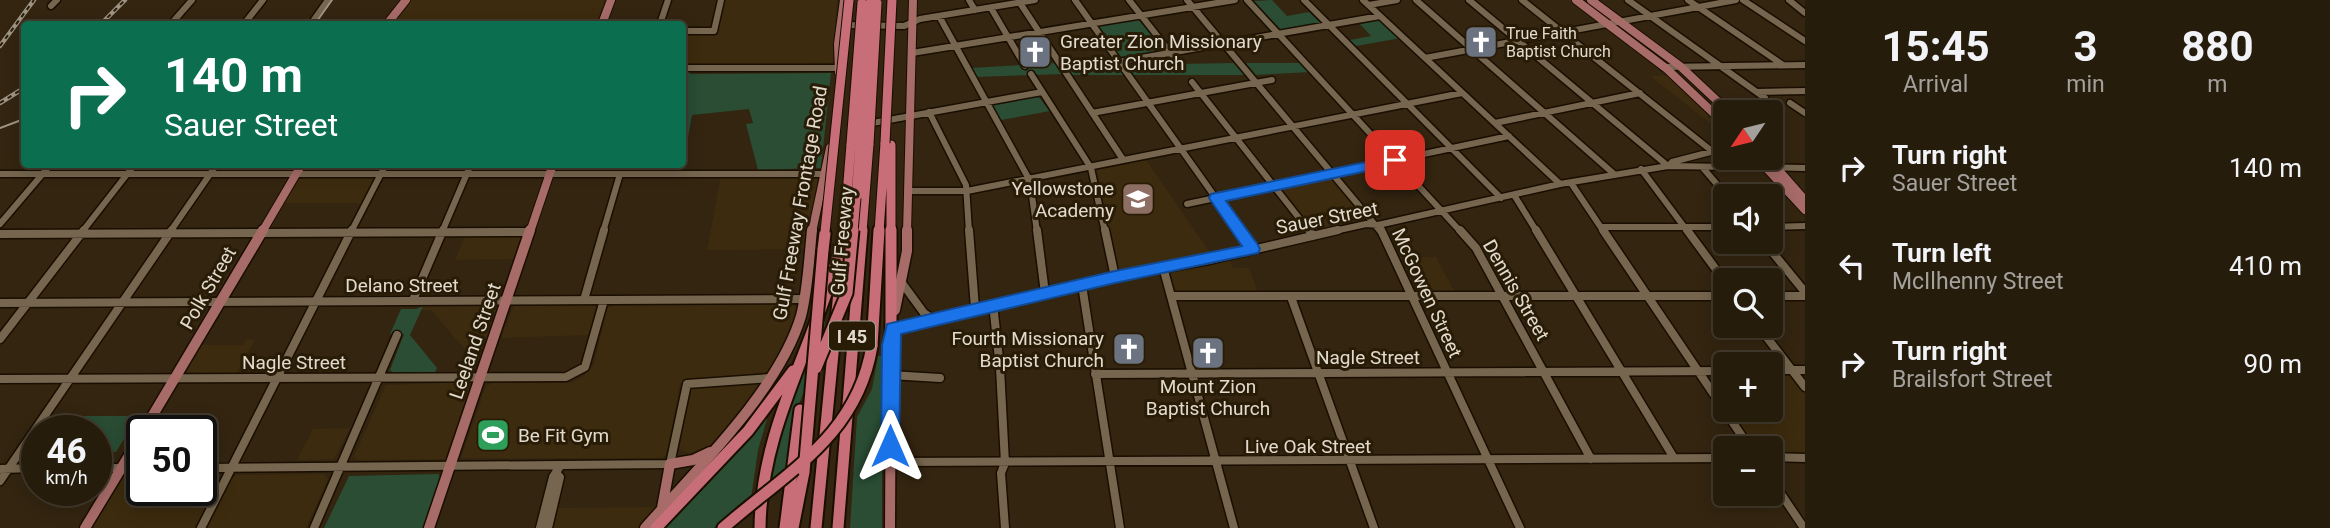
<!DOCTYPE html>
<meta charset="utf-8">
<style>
:root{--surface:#261c0c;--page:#2e2515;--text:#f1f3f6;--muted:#a4a19d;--line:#423a2d}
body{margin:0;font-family:Roboto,sans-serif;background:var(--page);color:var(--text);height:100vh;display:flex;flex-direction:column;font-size:26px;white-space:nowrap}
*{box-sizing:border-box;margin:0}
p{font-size:23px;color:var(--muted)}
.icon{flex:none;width:38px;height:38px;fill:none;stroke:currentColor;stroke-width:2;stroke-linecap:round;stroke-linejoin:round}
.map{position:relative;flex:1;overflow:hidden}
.panel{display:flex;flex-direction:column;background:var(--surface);width:525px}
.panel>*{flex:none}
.top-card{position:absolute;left:21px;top:21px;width:665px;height:147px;border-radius:7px;box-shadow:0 4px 18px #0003,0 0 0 2px var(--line);background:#0b6e4f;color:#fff;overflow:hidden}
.needle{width:46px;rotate:235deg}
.controls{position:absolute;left:1713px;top:100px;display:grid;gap:14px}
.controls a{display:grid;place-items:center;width:70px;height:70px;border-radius:7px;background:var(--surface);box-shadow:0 4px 18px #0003,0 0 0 2px var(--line);font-size:35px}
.speed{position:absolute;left:21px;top:415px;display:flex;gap:14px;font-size:35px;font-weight:700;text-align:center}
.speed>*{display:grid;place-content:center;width:91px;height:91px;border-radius:50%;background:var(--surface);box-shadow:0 4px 18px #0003,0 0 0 2px var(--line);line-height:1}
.speed small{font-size:18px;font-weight:400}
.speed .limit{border:4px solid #111;border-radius:10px;background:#fff;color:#111}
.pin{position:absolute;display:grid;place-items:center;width:60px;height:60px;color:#fff;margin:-30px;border-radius:14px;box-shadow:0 4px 10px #0006}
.me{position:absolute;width:77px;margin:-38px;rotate:0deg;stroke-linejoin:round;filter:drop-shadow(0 0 5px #0008)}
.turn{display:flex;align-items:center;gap:24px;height:147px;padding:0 28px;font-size:32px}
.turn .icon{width:91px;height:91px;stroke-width:2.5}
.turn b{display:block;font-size:49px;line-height:60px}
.eta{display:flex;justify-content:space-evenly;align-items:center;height:119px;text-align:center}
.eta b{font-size:42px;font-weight:700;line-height:49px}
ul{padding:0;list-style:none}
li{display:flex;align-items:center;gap:21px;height:98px;padding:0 28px}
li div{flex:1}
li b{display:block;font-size:26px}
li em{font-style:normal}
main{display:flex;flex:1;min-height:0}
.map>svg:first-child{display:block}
</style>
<main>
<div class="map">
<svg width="1805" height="528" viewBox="0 0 1805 528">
<rect width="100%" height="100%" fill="#332510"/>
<path fill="#3c2b0e" d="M408 0H605L596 24H391Z
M724 0H837L833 63 683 66 682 34 717 32Z
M1671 75 1725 128V135L1650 76Z
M1144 157 1209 251 1210 257 1118 272 1096 167Z
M721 176 818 179 805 249 707 250Z
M304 177H372L375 180 363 203H284L298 180Z
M1332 178 1369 221 1367 222 1315 232 1281 188Z
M465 237H521L523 239 517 259 455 260Z
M1400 257H1436L1456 294 1418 291Z
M1229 259 1233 268H1249L1259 295 1180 294 1174 289 1170 271Z
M617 303H791L798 309 782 349 767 372 680 384 667 454 663 458H461L486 386 493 383H570L583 377 594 364 607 308Z
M588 304 596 307 589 335 501 338 514 305Z
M423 306H497L499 308 481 361H475L431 310H421Z
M246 339 255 340 236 374H187L185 371 200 345H243Z
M1771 375 1793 376 1805 390V455L1771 456V448H1755L1729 410H1771Z
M468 382 472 387 445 459 357 460 354 456 386 385Z
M754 382 758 384V389L735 420 708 449 690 454 679 449 691 387Z
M350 428 334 459 297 460 313 429Z
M324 474 328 479 306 528H205L230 480 236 475Z
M201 475H217L220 477 195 528H90L123 477 142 476V490H201Z
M657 507 641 528H552L557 508Z"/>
<path fill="#2a4d34" d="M1272 0 1287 16 1309 12 1321 23 1281 30 1254 1Z
M1138 19 1166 52 1119 59 1095 25Z
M1378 19 1401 38 1356 46 1350 40 1371 36 1359 23Z
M1168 55 1175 64 1236 63 1246 75H1130L1122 63Z
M1056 63 1065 74 974 77 970 68Z
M1246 63H1302L1310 72 1256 75Z
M1064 64 1119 65 1125 75H1071Z
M683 69H690V74L831 73 821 168 758 170 746 124 753 123 749 109 692 115 682 170H557L558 164H682Z
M1038 96 1050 111 1001 120 992 105Z
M423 306 410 335 437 368 435 373H393L390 370 404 334H390L401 309H416Z
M823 322H825L822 346 797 409 788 466 768 483 785 419Z
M878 356H882V528H850L857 417 872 389Z
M61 416H138L116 452H96V430H51Z
M763 418 767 419 758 450 751 498 714 528H664Z
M438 474 441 478 423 528H324L349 476Z"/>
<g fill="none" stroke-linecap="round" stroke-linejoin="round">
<defs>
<path id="minor-far1" d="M969 0 975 10
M1075 0 1240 232
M1129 0 1177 61
M1187 0 1381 232
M1247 0 1461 232
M1304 0 1501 198
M1363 0 1560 184
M1416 0 1614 174
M1469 0 1668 166
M1522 0 1732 167
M1628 0 1765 98
M1688 0 1783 65
M1743 0 1805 41
M1789 0 1805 13
M1022 1 1020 3 1122 158
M1369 5 1397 0
M51 6 57 0
M991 8 1025 66
M939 16 1030 181 1037 232
M171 24 192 0
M244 24 263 0
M311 24 328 0
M660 24 668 0
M843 25 904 26 920 19 1035 0
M682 31H714L721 0
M912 53 1235 0
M1425 58 1736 0
M1118 62 1380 16
M1663 67 1805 65
M682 68H839
M1031 74 1091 168 1105 232
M1192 82 1310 232
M1757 92 1805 91
M1790 103 1805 113
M929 112 966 185 969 232
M1092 113 1272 80
M1495 123 1640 93
M867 124 1042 92
M1668 166 1805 168
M1703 168 1727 196
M1641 169 1688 232
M0 174H825
M1571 183 1604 232
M909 191H967L1462 93
M1514 195 1537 232
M1187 204 1509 136
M0 224 51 164
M1601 227H1726
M1771 227 1805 226
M82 232 135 164
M170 232 217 164
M351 232 386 164
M442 232 471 164
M489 232H530
M603 232 620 174
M1330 232 1366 224 1378 225 1560 184 1668 166 1672 162 1726 148"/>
<path id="minor" d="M969 230 975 308
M1037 230 1045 293
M1105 230 1115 277
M1239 230 1252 249
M1309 230 1313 236
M1381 230 1520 528
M1460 230 1476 248 1591 459
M1536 230 1674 458
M1603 230 1750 448
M1687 230 1726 283
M0 234 530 232
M1764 242 1805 292
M1163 267 1234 528
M902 283 924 313 933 319
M1082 285 1120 528
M1173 296H1726
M1771 296H1805
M1291 297 1374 528
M413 300 443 230
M584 300 604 230
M0 303 804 299
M993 304 1000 368 1005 463 1001 473 1005 528
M1758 326 1805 387
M893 329 1115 277 1209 260 1338 230
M0 339 84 230
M1771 370H1805
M1095 374 1726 371
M890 375 940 378
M0 379 566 377 585 367 604 300
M1771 457 1805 458
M890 462 1726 458
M96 468H142
M201 468 670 464 687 384 770 378
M0 469 37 468
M1771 479 1804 528
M0 481 172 230
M201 528 352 230
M314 528 397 335
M540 528 553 477 560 466
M548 528 560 477 557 474"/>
<path id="major-far1" d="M1576 0 1667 69 1726 125
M1591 0 1680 66 1729 112
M387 24 406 0
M602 24 611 0
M839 72 838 44 844 0
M1757 158 1805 210
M1768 158 1805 200
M262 232 302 164
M530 232 553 164
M812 232 830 148
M907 232 913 0"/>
<path id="major" d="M895 310 907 251V230
M144 430 263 230
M662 508 670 464 693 460 710 452
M85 528 142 434
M429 528 530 230
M645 528C696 470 779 390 801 316 808 289 809 258 812 230
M890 528 891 341"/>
<path id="highway-far1" d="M891 145V232
M856 198 860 144
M844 232 851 144
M862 232 869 144
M879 232 885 143"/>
<path id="highway" d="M891 230V345
M823 250 825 233
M872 346 879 230
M656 528 748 431 793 371
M723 528 736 517
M760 528C761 428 813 349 838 255
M785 528 800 410
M793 528 804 472
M816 528 845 230
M838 528 862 230"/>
</defs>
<use href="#minor-far1" stroke="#1a0e00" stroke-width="9"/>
<use href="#minor" stroke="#1a0e00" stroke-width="11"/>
<use href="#major-far1" stroke="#1a0e00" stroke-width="10"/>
<use href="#major" stroke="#1a0e00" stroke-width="13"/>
<use href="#highway-far1" stroke="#1a0e00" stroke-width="11"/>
<use href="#highway" stroke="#1a0e00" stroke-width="15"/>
<use href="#minor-far1" stroke="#76664f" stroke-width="6"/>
<use href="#minor" stroke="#76664f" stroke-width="8"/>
<use href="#major-far1" stroke="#a76b68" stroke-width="8"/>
<use href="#major" stroke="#a76b68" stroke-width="10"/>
<use href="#highway-far1" stroke="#c86e78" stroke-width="9"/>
<use href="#highway" stroke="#c86e78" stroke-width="11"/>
<path stroke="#9e9484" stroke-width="2" d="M315 24 332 0
M0 128 24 119"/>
<defs>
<path id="rail" d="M101 24 125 0
M0 46 34 0
M0 103 24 88"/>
</defs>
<use href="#rail" stroke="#9e9484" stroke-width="4.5"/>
<use href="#rail" stroke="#291c06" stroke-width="2" stroke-dasharray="4.5" stroke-linecap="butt"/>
<defs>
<path id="highway-bridge-far1" d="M885 143 892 0
M851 144 862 3
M860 144 870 3
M869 144 877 3
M825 232 849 0
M853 232 856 198"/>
<path id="highway-bridge" d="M816 368 847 293 853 230
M804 472 823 250
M736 517C797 466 858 430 872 346"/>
</defs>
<use href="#highway-bridge-far1" stroke="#1a0e00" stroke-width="11" stroke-linecap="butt"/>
<use href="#highway-bridge" stroke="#1a0e00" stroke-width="15" stroke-linecap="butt"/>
<use href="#highway-bridge-far1" stroke="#c86e78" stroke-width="9"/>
<use href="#highway-bridge" stroke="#c86e78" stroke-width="11"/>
</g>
<path fill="#1a73e8" stroke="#114b97" stroke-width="2" d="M1395 156 1402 160 1400 164 1226 201 1258 245 1260 249 1258 253 1115 283 901 334 899 446 896 452 890 454 883 452 881 446 882 345 887 324 1115 271 1242 246 1209 198 1211 194Z"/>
<defs>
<symbol id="church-square" viewBox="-11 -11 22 22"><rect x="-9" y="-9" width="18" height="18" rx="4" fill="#6b7280" stroke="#291c06"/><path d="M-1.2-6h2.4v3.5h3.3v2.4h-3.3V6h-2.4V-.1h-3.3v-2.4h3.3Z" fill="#fff"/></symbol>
<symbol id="school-square" viewBox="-11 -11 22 22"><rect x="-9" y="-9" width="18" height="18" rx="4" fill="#8d6e63" stroke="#291c06"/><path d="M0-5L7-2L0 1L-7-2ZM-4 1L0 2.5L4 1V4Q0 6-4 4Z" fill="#fff"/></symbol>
<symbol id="stadium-square" viewBox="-11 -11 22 22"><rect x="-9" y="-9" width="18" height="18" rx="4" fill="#2e9e5b" stroke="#291c06"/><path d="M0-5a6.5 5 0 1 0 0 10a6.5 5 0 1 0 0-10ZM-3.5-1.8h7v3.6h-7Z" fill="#fff"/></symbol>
</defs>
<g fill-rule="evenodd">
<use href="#church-square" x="1462" y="23" width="38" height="38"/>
<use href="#church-square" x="1016" y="33" width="38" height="38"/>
<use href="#school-square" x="1119" y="180" width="38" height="38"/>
<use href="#church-square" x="1110" y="330" width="38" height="38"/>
<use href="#church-square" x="1189" y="334" width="38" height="38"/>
<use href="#stadium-square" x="474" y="416" width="38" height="38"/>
</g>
<g text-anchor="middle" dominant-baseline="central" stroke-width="6" stroke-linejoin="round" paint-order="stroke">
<g font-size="16" fill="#e2dacd" stroke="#291c06" text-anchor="start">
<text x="1506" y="33">True Faith<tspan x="1506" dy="18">Baptist Church</tspan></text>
</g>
<rect fill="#291c06" stroke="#aaa191" stroke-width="2" x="829" y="321.5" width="46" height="29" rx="5"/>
<g font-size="18" font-weight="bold" fill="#e2dacd">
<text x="852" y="336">I 45</text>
</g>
<g font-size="19" fill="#e2dacd" stroke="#291c06" text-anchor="start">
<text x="1060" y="41">Greater Zion Missionary<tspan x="1060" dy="22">Baptist Church</tspan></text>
<text x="1114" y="188" text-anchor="end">Yellowstone<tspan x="1114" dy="22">Academy</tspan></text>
<text x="1104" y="338" text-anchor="end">Fourth Missionary<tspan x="1104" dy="22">Baptist Church</tspan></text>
<text x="1208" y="386" text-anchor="middle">Mount Zion<tspan x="1208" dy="22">Baptist Church</tspan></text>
<text x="518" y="435">Be Fit Gym</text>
</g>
<g font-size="19" fill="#e2dacd" stroke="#291c06">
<text transform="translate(800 203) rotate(-80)">Gulf Freeway Frontage Road</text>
<text transform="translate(1327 218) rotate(-11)">Sauer Street</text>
<text transform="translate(842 241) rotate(-85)">Gulf Freeway</text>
<text x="402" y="285">Delano Street</text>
<text transform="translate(208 288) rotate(-60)">Polk Street</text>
<text transform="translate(1516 290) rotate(60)">Dennis Street</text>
<text transform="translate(1427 293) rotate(65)">McGowen Street</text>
<text transform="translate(475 341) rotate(-71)">Leeland Street</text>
<text x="1368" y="357">Nagle Street</text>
<text x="294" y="362">Nagle Street</text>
<text x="1308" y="446">Live Oak Street</text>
</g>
</g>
</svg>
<div class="controls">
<a><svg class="needle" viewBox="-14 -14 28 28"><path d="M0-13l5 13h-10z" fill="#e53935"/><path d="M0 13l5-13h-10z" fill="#a4a19d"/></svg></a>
<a><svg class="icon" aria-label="sound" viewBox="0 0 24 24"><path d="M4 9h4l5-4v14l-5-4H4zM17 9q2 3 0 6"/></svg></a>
<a><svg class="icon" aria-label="search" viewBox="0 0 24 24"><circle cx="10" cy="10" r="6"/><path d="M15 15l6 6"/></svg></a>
<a>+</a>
<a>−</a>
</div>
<div class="speed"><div>46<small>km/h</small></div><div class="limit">50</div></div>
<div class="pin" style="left:1395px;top:160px;background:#d93025"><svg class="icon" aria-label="arrive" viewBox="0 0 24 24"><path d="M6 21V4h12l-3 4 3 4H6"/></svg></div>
<svg class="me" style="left:890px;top:446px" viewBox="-20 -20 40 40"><path d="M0-17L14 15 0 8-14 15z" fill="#1a73e8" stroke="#fff" stroke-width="4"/></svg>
<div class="top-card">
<div class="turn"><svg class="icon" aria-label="right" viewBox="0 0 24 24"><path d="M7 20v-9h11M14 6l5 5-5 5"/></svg><div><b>140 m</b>Sauer Street</div></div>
</div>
</div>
<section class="panel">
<div class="eta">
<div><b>15:45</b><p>Arrival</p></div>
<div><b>3</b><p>min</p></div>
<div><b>880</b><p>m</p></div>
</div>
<ul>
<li><svg class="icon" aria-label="right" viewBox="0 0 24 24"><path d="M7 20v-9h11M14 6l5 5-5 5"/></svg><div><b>Turn right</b><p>Sauer Street</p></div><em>140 m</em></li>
<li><svg class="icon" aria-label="left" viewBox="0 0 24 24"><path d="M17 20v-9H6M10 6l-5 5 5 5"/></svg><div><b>Turn left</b><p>McIlhenny Street</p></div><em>410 m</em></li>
<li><svg class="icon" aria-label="right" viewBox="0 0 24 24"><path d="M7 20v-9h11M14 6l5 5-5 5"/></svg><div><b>Turn right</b><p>Brailsfort Street</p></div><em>90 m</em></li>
</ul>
</section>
</main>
